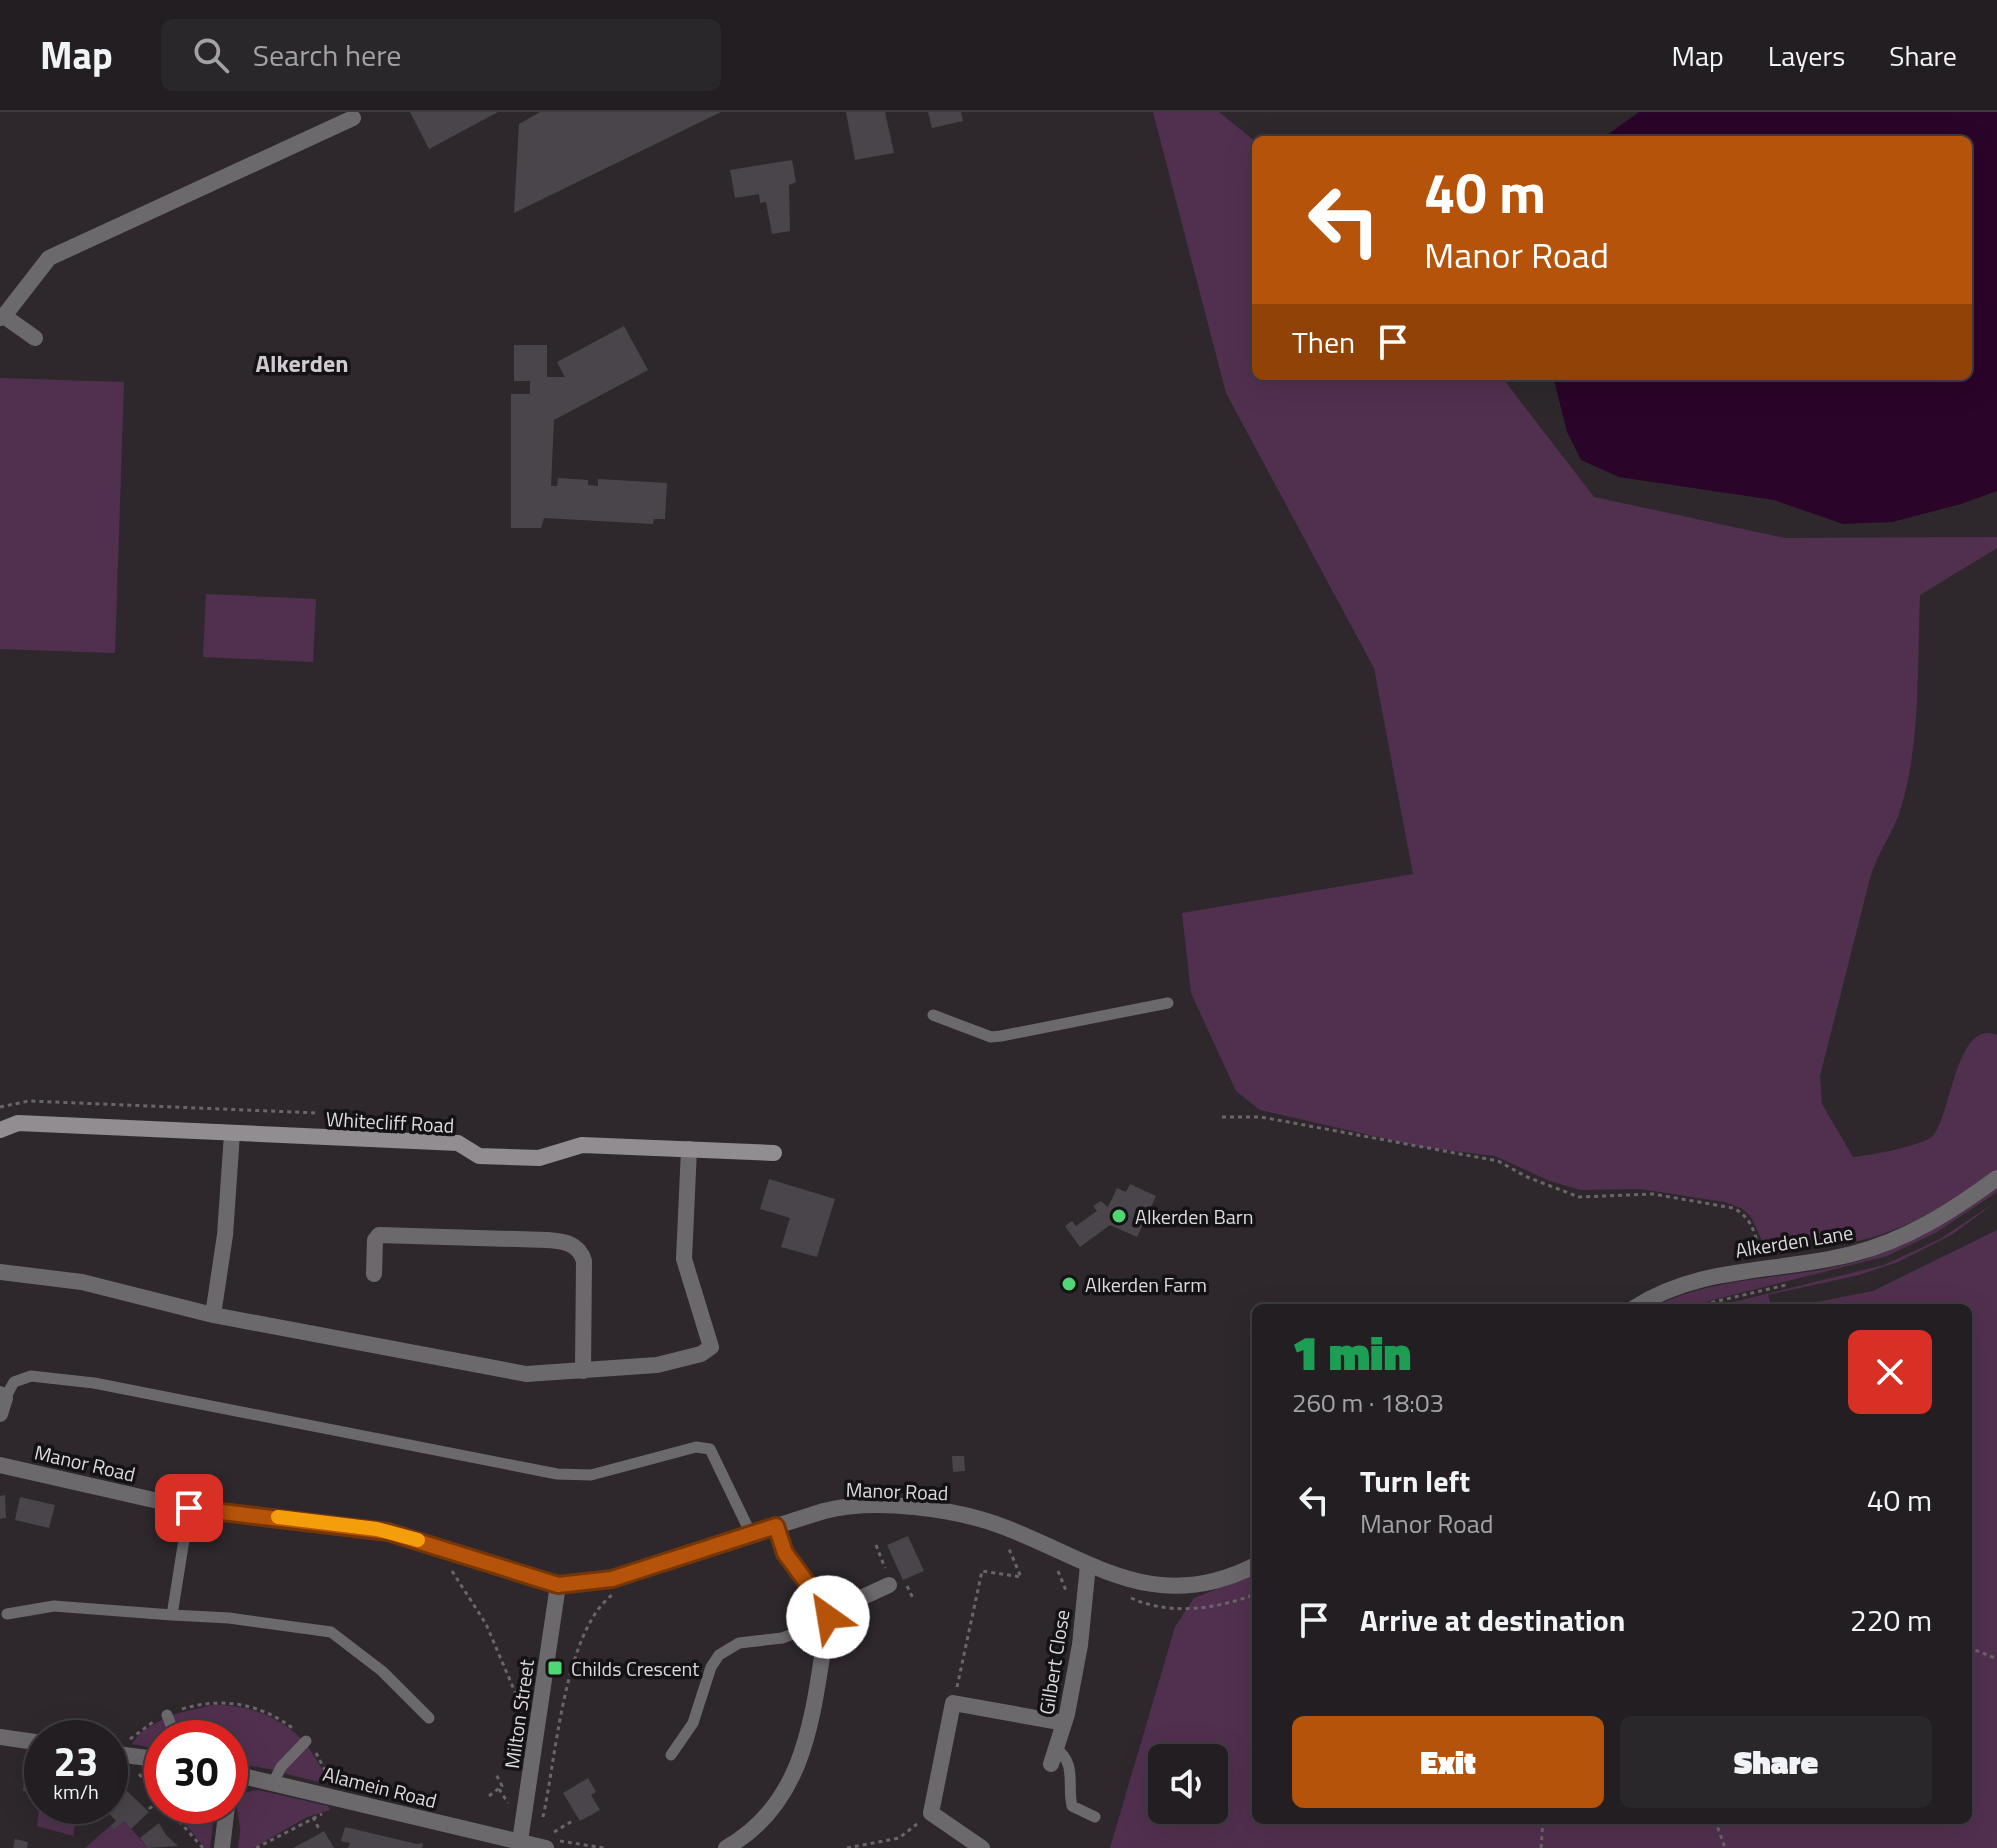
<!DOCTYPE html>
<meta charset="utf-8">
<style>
:root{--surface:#221e22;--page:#2a272a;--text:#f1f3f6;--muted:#a2a2a5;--line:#3f3c40;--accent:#b45309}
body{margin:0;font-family:"Titillium Web",sans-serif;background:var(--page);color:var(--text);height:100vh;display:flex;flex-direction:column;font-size:30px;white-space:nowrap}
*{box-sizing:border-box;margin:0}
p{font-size:26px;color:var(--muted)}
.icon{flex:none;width:44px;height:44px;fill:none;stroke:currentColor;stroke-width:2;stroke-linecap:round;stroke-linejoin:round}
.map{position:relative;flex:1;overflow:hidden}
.panel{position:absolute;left:1252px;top:1192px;width:720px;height:520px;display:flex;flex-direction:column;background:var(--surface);border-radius:12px;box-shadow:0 8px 32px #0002,0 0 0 2px var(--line)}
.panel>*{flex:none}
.guide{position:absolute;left:1252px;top:24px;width:720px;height:244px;border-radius:12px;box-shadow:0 8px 32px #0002,0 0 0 2px var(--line);background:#b45309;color:#fff;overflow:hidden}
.buttons{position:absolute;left:1148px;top:1632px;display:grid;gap:16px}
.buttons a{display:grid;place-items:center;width:80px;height:80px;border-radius:12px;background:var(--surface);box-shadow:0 8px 32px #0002,0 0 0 2px var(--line);font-size:40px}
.speed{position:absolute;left:24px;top:1608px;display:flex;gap:16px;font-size:40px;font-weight:700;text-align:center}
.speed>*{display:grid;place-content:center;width:104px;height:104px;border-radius:50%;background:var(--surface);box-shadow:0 8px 32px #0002,0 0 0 2px var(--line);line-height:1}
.speed small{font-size:20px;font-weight:400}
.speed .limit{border:12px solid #d22;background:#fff;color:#111}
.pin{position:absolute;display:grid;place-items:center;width:68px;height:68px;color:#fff;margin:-34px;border-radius:16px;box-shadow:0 4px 12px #0006}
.me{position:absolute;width:88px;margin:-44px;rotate:328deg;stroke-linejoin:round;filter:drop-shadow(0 0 6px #0008)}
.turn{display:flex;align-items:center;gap:28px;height:168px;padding:0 40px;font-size:36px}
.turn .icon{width:104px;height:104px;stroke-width:2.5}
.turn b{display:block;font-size:56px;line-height:68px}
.then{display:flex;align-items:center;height:76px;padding:0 40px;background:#0003;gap:16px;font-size:30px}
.round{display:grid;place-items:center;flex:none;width:84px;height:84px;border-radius:12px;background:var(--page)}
.headline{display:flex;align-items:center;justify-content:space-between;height:136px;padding:0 40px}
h1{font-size:48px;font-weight:800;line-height:60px;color:#1e9e55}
.action{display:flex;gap:16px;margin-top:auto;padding:16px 40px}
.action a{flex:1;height:92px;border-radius:12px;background:var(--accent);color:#fff;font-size:32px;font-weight:800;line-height:92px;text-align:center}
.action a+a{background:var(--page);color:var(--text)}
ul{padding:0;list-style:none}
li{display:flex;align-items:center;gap:24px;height:120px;padding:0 40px}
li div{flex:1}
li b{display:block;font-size:30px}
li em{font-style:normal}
header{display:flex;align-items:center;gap:48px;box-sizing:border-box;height:112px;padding:0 40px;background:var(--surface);border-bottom:2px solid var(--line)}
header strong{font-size:38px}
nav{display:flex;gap:44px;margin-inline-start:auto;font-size:28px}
.search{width:560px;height:72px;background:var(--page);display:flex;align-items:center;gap:20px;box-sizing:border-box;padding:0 28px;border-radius:12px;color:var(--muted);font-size:30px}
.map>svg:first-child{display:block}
</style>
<header>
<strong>Map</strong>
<div class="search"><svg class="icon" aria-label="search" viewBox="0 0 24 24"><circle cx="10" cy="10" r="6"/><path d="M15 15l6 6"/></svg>Search here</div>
<nav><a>Map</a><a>Layers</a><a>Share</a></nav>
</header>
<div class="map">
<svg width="1997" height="1736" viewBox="0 0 1997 1736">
<rect width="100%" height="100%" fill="#2e282d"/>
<path fill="#51304f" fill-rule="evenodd" d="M1153 0H1219L1256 30V264H1501L1594 385 1785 426 1997 425V436L1920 483C1917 552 1921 626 1902 692 1895 719 1878 739 1870 766L1820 964 1822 992 1853 1045C1868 1044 1922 1034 1933 1024 1951 1004 1956 906 1997 923V1059C1955 1087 1915 1114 1866 1127 1834 1136 1802 1135 1769 1144L1751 1105 1743 1097 1725 1090 1640 1077 1581 1078 1550 1069 1495 1044 1422 1035 1260 998 1236 979 1191 881 1182 801 1413 762 1374 556 1226 281Z
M0 266 124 270 115 541 0 537Z
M206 482 316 487 313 550 203 545Z
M1997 1075V1080L1937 1120 1887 1144 1681 1196H1651C1718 1163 1782 1169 1852 1151 1906 1137 1951 1105 1997 1075Z
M1997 1089 1953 1122 1898 1150 1859 1163 1768 1183 1772 1196H1709L1884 1153 1940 1127Z
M1997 1118V1736H1110L1175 1515 1194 1486 1256 1462V1708H1968V1196H1785L1873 1179ZM1162 1646H1214V1698H1162Z
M213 1593C247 1592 278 1604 303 1628L274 1658 230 1650V1626H180L171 1603Z
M163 1607 173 1626H162V1638L132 1632 140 1621Z
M307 1633 327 1665 323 1671 283 1661Z
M258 1678 328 1694 330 1698 307 1705 253 1736H238C238 1730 241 1722 240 1716 238 1699 229 1680 258 1678Z
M41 1682 42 1694H78L73 1724 37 1714Z
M177 1694H215L210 1736H205L178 1703Z
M124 1709 148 1736H85L110 1714 114 1718Z"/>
<path fill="#2a0429" d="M1639 0H1997V379L1961 392 1892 410 1843 412 1774 388 1619 365 1581 348 1567 320 1553 264H1968V28H1600Z"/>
<path fill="#4a454a" d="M410 0H498L429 37Z
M540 0H721L514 101 519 12Z
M846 0H885L894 41 855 48Z
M928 0H961L963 9 932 16Z
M792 48 796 70 789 73 790 119 772 122 766 90 760 91 759 82 735 86 730 58Z
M624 214 648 258 554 308 551 374H557L558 366 588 368V373L598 374V367L667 371 665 407H654L653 412 544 406 541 416H511V282H530V269H514V233H547V265H565L557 250Z
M769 1067 835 1087 817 1145 781 1135 790 1106 760 1097Z
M1130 1072 1156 1084 1137 1125 1110 1113 1080 1135 1065 1114 1072 1109 1076 1114 1097 1099 1093 1094 1101 1089 1108 1095 1117 1076 1126 1080Z
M952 1344H964L965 1359 953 1360Z
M5 1383 6 1406 0 1407V1384Z
M20 1385 55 1393 49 1416 15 1408Z
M908 1424 924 1459 903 1468 887 1433Z
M26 1656 42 1659V1682L23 1679Z
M588 1666 596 1680 591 1683 600 1698 580 1709 563 1681Z
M126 1678 149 1700 131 1717 124 1709 114 1718 110 1714 116 1709 105 1697Z
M159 1711 166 1723 178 1734 148 1736 140 1726Z
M345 1715 417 1732 423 1731 422 1736H348L350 1731 341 1729Z
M324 1719 334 1736H293L310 1727Z
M15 1727 28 1730 27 1736H13Z"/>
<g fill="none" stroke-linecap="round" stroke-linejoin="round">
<path stroke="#6a6569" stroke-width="3" stroke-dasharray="4 4" stroke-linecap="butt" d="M0 995 29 989 318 1001
M1222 1005H1261L1498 1049 1527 1065 1579 1085 1653 1082 1733 1096C1752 1105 1755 1122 1760 1141
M1688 1196 1786 1173
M876 1433 885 1456
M452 1459 486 1512 521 1594
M1058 1459 1067 1481
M907 1474 913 1486
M1131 1486C1171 1504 1216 1497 1256 1482
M1968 1535 1997 1547
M957 1575 982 1459 1021 1465 1009 1437
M182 1597C222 1585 261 1591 295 1618
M55 1620 93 1626
M130 1627 153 1610
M316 1641 329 1666
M139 1662 160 1686
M499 1677 508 1691
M489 1684 502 1674 496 1662
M149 1697 158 1689
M313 1705 320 1719
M543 1705C556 1647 564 1520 612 1483
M1715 1708 1725 1736
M179 1709 203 1736
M554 1720 574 1708
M560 1729 604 1736
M256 1736 322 1702
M847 1736 899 1726 917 1712
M1541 1736 1543 1708"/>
<path stroke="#6c696c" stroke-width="11" d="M933 903 991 925 1001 924 1168 891
M5 1286 14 1270 31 1264 94 1271 557 1362 591 1363 696 1335 710 1337 751 1422
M189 1396 172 1503 229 1506 331 1520 382 1559 429 1606
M7 1502 54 1494 172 1503
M167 1603 176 1626
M1056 1637C1077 1651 1067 1673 1072 1694L1095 1705
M671 1643 693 1611 711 1555 719 1543 739 1531 782 1526 828 1509
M274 1669 281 1655 306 1629
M171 1699 174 1694"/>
<path stroke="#6c696c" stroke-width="16" d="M4 204 49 146 353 6
M0 206 4 204 35 226
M0 1160 82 1170 213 1203 526 1262 657 1253 701 1242 711 1235 684 1147 689 1037
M374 1162 375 1128 379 1123 547 1128C563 1129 579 1131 584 1149L583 1259
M1634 1196C1701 1153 1777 1161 1852 1142 1907 1128 1952 1099 1997 1066
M213 1203 225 1123 232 1022
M0 1282 5 1286 0 1302
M0 1353 189 1396 388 1420 558 1473 616 1465 824 1399C874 1386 955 1396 1004 1415 1095 1450 1156 1504 1256 1453
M828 1501 889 1473
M0 1625 42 1631
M110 1641 162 1648
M1051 1652 1067 1602 1080 1533 1088 1453
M230 1661 546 1736
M222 1736 227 1694
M519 1736 558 1473
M726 1736C811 1688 813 1593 828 1507L824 1494 785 1441 776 1414
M982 1736 931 1701 953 1591 1064 1611"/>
<path stroke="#918d91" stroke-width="16" d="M0 1018 18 1011 458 1031 479 1044 539 1046 582 1033 774 1041"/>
</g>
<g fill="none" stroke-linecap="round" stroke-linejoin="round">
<defs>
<path id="route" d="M189 1396 388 1420 558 1473 612 1467 776 1414 785 1441 824 1494 828 1505"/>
</defs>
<use href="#route" stroke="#753606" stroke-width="20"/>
<use href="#route" stroke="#b45309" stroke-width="14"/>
<path stroke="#f59e0b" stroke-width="14" d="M278 1405 377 1417 418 1428"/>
</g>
<g fill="#51d674" stroke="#141214" stroke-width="3">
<circle cx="1119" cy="1104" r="8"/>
<circle cx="1069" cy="1172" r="8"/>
<rect x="547" y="1548" width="16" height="16" rx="4"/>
</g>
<g text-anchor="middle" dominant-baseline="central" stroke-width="7" stroke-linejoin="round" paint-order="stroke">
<g font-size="20" fill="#dddadd" stroke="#141214">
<text transform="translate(390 1010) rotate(3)">Whitecliff Road</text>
<text transform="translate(1794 1129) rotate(-9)">Alkerden Lane</text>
<text transform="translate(85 1351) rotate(13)">Manor Road</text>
<text transform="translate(897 1379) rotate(2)">Manor Road</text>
<text transform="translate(1054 1550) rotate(-81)">Gilbert Close</text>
<text transform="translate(519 1602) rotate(-82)">Milton Street</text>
<text transform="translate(380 1675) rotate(14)">Alamein Road</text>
</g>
<g font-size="20" fill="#dddadd" stroke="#141214" text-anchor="start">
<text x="1135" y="1104">Alkerden Barn</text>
<text x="1085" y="1172">Alkerden Farm</text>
<text x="571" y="1556">Childs Crescent</text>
</g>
<g font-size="24" font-weight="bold" fill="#d1c9d0" stroke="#141214">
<text x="302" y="251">Alkerden</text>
</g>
</g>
</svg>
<div class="buttons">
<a><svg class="icon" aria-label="sound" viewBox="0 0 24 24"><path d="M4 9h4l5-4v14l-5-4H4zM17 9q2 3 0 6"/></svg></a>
</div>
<div class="speed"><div>23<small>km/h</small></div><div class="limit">30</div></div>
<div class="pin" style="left:189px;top:1396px;background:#d93025"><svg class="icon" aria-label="arrive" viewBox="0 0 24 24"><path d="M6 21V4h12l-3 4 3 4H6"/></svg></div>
<svg class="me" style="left:828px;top:1505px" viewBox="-20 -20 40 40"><circle r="19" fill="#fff"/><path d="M0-13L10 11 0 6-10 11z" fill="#b45309"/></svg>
<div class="guide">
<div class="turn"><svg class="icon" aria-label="left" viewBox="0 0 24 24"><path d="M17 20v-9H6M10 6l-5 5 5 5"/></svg><div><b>40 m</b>Manor Road</div></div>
<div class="then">Then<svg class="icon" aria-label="arrive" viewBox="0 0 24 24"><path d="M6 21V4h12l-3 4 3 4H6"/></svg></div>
</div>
<section class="panel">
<div class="headline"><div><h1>1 min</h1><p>260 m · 18:03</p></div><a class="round" style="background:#d93025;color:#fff"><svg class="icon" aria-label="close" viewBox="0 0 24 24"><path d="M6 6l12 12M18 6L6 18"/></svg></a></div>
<ul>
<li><svg class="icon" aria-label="left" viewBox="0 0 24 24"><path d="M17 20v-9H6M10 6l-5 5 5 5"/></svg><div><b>Turn left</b><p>Manor Road</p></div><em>40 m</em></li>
<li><svg class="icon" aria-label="arrive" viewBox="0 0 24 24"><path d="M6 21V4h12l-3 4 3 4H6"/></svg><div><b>Arrive at destination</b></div><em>220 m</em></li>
</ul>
<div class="action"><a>Exit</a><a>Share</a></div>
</section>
</div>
